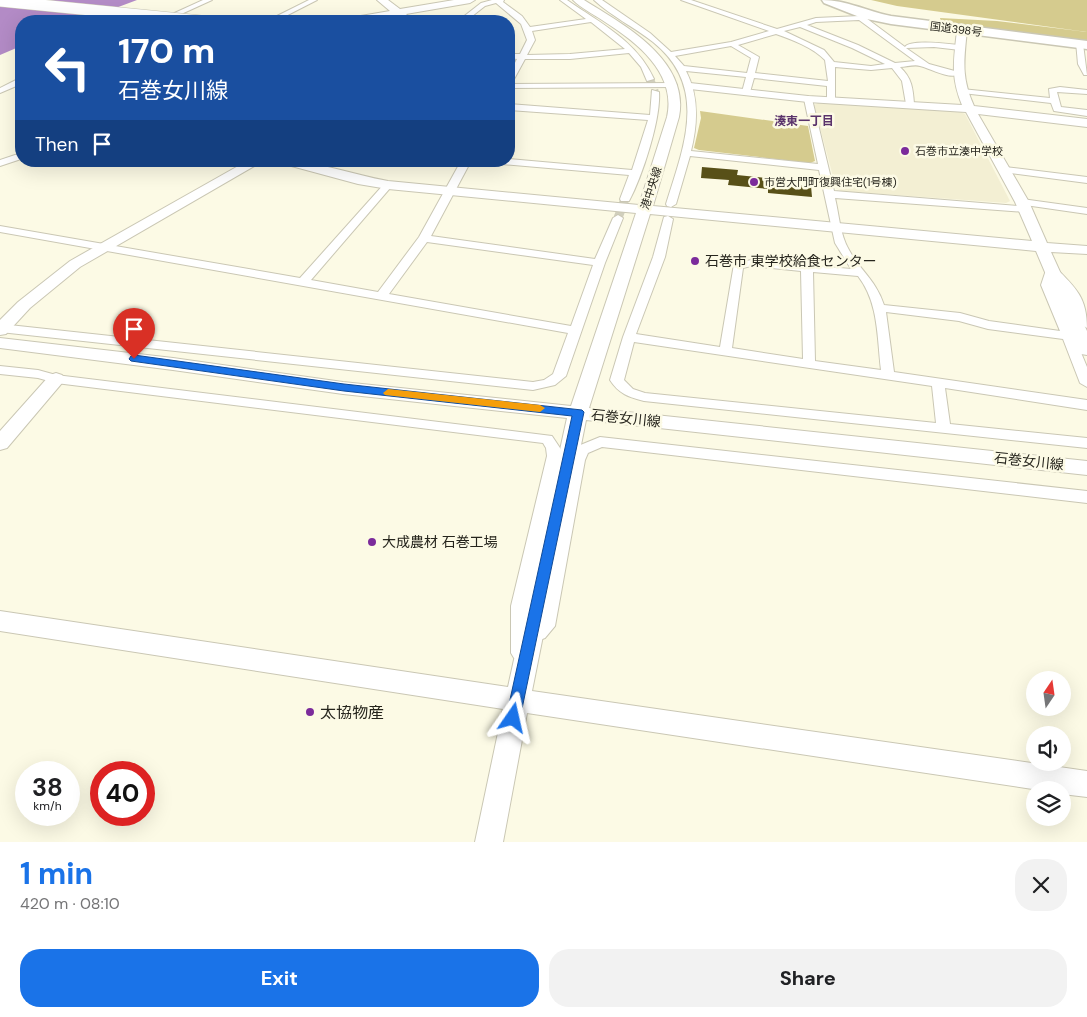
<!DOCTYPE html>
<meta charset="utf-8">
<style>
:root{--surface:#fff;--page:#f2f2f2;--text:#202124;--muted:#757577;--accent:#1a73e8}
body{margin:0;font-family:"DM Sans","Noto Sans JP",sans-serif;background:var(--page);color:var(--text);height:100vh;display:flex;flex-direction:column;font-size:19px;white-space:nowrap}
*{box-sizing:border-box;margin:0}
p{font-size:16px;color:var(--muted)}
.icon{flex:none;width:28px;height:28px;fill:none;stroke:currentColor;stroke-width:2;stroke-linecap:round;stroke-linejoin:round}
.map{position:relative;height:842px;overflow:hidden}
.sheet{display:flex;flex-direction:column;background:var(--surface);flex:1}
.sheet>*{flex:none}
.guide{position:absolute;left:15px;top:15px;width:500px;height:152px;border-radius:20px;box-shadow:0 5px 20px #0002;background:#1a4fa0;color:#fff;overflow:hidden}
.needle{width:32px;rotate:13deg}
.buttons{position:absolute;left:1026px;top:671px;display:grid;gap:10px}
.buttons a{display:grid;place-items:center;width:45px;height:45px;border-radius:50%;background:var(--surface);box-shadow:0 5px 20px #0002;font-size:25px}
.speed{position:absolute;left:15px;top:761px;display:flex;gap:10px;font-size:25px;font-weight:700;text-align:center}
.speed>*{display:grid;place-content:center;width:65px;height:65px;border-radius:50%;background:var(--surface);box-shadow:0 5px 20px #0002;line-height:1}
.speed small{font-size:12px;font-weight:400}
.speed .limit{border:8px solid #d22;background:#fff;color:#111}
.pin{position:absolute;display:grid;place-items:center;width:42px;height:42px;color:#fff;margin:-51px -21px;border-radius:50% 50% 50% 0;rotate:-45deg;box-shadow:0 0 5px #0007}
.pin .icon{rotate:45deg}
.me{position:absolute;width:55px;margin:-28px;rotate:11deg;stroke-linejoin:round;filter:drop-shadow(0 0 4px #0008)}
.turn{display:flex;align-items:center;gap:18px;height:105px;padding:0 20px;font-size:22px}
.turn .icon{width:65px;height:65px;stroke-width:2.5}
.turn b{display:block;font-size:35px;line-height:42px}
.then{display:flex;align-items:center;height:48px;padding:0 20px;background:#0003;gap:10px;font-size:19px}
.round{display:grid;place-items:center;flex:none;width:52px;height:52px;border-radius:20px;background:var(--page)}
.head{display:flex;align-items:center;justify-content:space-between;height:85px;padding:0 20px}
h1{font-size:30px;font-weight:700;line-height:38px;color:var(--accent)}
.cta{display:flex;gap:10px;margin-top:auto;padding:10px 20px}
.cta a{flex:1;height:58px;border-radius:20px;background:var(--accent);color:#fff;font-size:20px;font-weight:700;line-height:58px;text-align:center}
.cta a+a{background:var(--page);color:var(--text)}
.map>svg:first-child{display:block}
</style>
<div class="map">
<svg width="1087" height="842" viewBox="0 0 1087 842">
<rect width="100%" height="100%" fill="#fcfae5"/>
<path fill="#f3efd3" d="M818 103 959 111 965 114 1010 201 1006 203 841 191 836 188 814 105Z"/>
<path fill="#d5cb8e" d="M871 0H1087V32L897 6Z
M940 18 997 21 1087 32V42L941 22Z
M700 111 808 126 815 161 810 163 699 150 694 148 701 118Z"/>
<path fill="#b38bc6" d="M0 0H137L81 21H21V46L0 55Z"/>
<path fill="#585018" d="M702 167 738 170 737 175 778 179 779 184 811 186 812 197 768 193V189L728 185 729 180 701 178Z"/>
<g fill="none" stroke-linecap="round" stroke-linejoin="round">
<path stroke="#d1cfbd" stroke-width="8" stroke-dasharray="8 4" stroke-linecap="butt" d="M650 79 655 92"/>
<path stroke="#d1cfbd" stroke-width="9" stroke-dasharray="9 5" stroke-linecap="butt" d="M618 218 625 199"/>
<defs>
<path id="street" d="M203 0H212L166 21H157Z
M309 0H317L276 21H267Z
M492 0H504L503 2 522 16 530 27 586 19 560 0H567C600 23 637 41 654 79L647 81 641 67 629 53 570 59H525L513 81 509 83V74L517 59 509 58V54H520L527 40 521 24 496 3 485 6 466 21H458L481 3ZM591 22 625 49 570 54 527 55 535 40 532 31Z
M594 0H602L650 33 671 52 731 42 769 31 681 0H691L777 29 816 18 860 16 867 13 871 15 866 18 905 47C910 39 952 44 963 46L964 48 960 50 934 47 906 48 929 64 962 73C951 81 932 69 920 66 915 64 906 67 900 67 912 78 913 89 914 104L910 107 906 104 902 81 892 68 871 70 835 67V100L831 103 827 100V86L754 78 750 92 746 94 742 92 746 77 686 71C699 96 698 123 691 151L818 164 804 99 808 96 812 99 834 191 1029 207V211L1025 212 835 198C839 214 840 235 849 250 860 270 877 282 884 305L960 313 989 321 1060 331 1041 285 1046 270 1052 267 1056 268C1076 288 1087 298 1087 328L1081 324 1066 290 1055 279 1053 285 1087 367V387L1080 383 1063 339 988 329 959 321 886 312 894 372 1087 400V410L945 388 950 424 1087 438V448L644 401C629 397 619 394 610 380L623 337 653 257 664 217 668 216 673 219 665 257 636 334 720 347 734 264 751 260 851 269 835 243 819 170 690 156 676 204 671 207 667 206 666 204C684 146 709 87 653 42 634 27 611 16 594 0ZM859 20 915 61 895 63 858 45 807 25 816 22ZM800 27 852 48 885 64 871 66 834 62 824 50 784 31ZM776 34C793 40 812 47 825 60L828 81 755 73 759 57 738 45ZM731 46 751 58 747 73 684 66 675 56ZM751 266 801 271 803 359 732 348 743 268ZM813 272 858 276C879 303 877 338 881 370L815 361ZM634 342 932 386 936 423 645 393 633 389 624 380Z
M1076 42 1083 44 1087 75H1084L1078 64Z
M18 79H21V84L0 93V88Z
M673 83 677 85 676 87 509 88V84Z
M1060 87 1087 90V94L1057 92 1061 107 1087 110V116L1054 111 1051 103 962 93 958 91 962 89 1050 98 1049 89Z
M652 90 659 92C661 119 642 177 629 201H621L620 199 629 175 501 164 496 161H509V159L632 170 648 120 509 110V104L650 115Z
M21 153V159L0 166V160Z
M461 161H471L431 236 595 259 613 218 618 215 623 218 605 263 566 376 555 385 533 390 0 332V324L533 382 544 380 553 374 568 333 0 232V226L300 278 385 183 388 182 393 185 391 187 311 280 378 292 419 237ZM427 242 593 265 571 326 389 294Z
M1005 167 1087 177V183L1002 172 1000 170Z
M1022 199 1087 208V214L1018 204 1017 202Z
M0 366 38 370 56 375 552 436 560 448 561 456 527 606 528 630 538 623 571 460 578 446 600 437 1087 491V503L602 447 588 453 585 460 555 626 545 638 529 644V653L526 658 520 661 514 658 511 653V606L547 456 546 448 543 443 56 383 38 378 0 374Z"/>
<path id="secondary" d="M377 0H388L400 9 454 0H475L470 3 406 14 410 18 405 21 396 16 364 21H344L349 18 390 11Z
M573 0H584C624 25 690 60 679 117L653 206 1032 241 1015 202 966 112 808 102 690 89 684 86 690 83 808 96 962 105C950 76 954 60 957 30L962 27 967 30C964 61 961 77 974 106L1087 119V127L978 114 1029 202 1047 243 1087 246V254L1051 252 1087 331V355L1081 354 1078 350 1036 251 650 214 589 408 1087 461V475L586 420 532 691 1087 771V797L1062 794V790H1039L527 713 503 842H475L503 709 0 631V611L508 687 567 418 343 394 173 370 0 348V338L173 358 343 382 571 406 636 213 388 189 358 184 284 164 283 161C318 161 353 175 388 181L639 205 667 117C677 72 635 41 602 20 593 14 581 8 573 0Z
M247 161H263L80 267 30 308 6 334 0 335V320L18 302 70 261Z
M56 373 62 375 65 379 62 383 7 448 0 450V431L50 375Z"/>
<path id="highway" d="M822 0C846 0 867 11 891 16L1087 41V49L891 24 862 18 824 3Z"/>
</defs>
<use href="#street" stroke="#cac7b4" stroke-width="2"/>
<use href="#secondary" stroke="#cac7b4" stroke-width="2"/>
<use href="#highway" stroke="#cac7b4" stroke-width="3"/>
<use href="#street" fill="#fff" fill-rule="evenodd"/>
<use href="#secondary" fill="#fff" fill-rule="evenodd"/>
<use href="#highway" fill="#fff" fill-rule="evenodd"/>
<defs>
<path id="secondary-bridge" d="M0 1 201 21"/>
</defs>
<use href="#secondary-bridge" stroke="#cac7b4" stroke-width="12" stroke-linecap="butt"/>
<use href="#secondary-bridge" stroke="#fff" stroke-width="11"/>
</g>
<path fill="#1a73e8" stroke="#114b97" d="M134 355 344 384 582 410 584 412 519 723 513 725 508 723 506 718 572 416 344 391 131 361 129 359 131 356Z"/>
<path fill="#f59e0b" d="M388 389 540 405 545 408 540 412 385 395 383 393Z"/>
<g fill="#7b2b9b" stroke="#fcfae5" stroke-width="2">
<circle cx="905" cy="151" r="5"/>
<circle cx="754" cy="182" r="5"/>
<circle cx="695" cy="261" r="5"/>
<circle cx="372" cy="542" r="5"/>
<circle cx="310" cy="712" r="5"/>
</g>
<g text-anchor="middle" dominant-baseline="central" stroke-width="5" stroke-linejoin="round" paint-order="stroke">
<g font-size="11" fill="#26251d" stroke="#fcfae5">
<text transform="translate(956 29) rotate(7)">国道398号</text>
<text transform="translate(651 188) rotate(-72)">港中央線</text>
</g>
<g font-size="11" fill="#26251d" stroke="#fcfae5" text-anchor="start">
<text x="915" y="151">石巻市立湊中学校</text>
<text x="764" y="182">市営大門町復興住宅(1号棟)</text>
</g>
<g font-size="12" font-weight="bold" fill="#5a336b" stroke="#fcfae5">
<text x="804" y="121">湊東一丁目</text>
</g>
<g font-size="14" fill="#26251d" stroke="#fcfae5" text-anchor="start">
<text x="705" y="261">石巻市 東学校給食センター</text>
<text x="382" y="542">大成農材 石巻工場</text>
</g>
<g font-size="14" fill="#26251d" stroke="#fcfae5">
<text transform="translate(626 418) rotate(6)">石巻女川線</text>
<text transform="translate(1029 461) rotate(6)">石巻女川線</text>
</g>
<g font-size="16" fill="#26251d" stroke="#fcfae5" text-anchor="start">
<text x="320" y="712">太協物産</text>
</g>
</g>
</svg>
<div class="buttons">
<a><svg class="needle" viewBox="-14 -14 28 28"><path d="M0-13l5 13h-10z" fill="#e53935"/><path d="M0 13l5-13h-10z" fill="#757577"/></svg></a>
<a><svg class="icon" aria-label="sound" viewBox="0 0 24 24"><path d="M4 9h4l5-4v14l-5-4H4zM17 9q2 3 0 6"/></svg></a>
<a><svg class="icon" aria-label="layers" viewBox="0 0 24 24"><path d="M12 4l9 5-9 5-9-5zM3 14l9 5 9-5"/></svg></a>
</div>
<div class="speed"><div>38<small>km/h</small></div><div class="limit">40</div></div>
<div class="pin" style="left:134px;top:359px;background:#d93025"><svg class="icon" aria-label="arrive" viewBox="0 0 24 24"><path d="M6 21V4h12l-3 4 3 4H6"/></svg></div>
<svg class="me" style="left:513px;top:718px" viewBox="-20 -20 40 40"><path d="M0-17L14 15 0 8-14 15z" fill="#1a73e8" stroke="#fff" stroke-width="4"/></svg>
<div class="guide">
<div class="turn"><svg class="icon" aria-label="left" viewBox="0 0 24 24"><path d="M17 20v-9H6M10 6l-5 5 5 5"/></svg><div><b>170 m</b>石巻女川線</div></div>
<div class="then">Then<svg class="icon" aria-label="arrive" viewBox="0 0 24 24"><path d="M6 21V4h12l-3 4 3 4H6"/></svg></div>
</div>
</div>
<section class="sheet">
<div class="head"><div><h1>1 min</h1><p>420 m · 08:10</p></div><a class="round"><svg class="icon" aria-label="close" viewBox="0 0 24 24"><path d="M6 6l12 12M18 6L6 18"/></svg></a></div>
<div class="cta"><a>Exit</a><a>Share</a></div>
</section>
